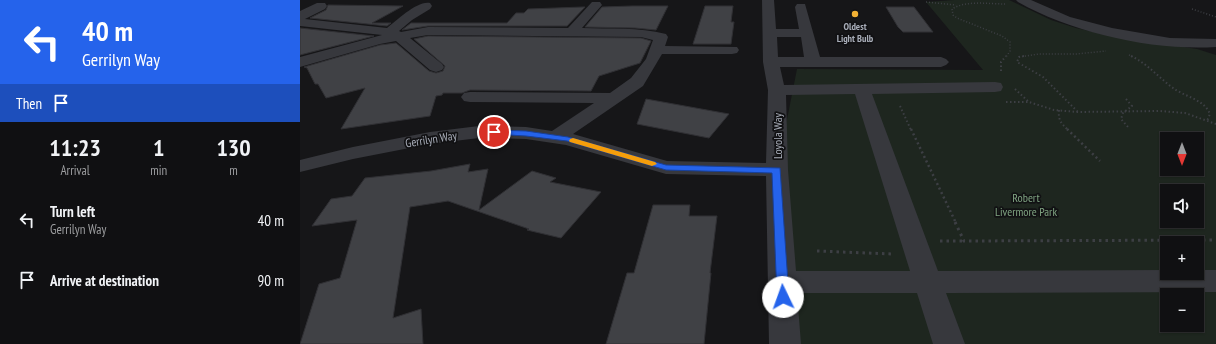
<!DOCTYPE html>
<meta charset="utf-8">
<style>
:root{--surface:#101012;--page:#1e1e20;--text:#f1f3f6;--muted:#9c9d9f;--line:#303032}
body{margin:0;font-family:"PT Sans Narrow",sans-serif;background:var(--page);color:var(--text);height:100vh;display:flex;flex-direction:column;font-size:15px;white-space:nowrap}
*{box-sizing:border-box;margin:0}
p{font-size:13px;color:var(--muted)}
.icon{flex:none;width:22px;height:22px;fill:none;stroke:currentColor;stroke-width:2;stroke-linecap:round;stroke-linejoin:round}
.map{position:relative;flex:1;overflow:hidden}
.drawer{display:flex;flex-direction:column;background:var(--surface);width:300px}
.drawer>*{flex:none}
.top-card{background:#2563eb;color:#fff;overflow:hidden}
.needle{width:26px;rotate:180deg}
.buttons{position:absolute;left:860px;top:132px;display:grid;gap:8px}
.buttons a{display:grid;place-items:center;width:44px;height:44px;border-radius:0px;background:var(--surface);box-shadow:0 1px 3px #0004,0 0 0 1px var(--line);font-size:20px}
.pin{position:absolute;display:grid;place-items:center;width:34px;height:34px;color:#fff;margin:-17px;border:2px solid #fff;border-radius:50%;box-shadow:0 1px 4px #0007}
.me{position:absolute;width:44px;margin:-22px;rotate:357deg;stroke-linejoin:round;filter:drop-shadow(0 0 3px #0008)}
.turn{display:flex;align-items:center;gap:14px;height:84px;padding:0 16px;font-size:18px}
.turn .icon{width:52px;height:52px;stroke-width:2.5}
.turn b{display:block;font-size:28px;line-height:34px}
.then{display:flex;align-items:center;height:38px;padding:0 16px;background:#0003;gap:8px;font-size:15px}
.eta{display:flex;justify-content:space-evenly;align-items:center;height:68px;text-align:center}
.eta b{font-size:24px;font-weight:800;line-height:28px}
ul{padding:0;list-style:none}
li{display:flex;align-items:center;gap:12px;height:60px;padding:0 16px}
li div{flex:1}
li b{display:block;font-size:15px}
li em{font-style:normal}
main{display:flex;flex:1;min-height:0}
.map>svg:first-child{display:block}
</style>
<main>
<section class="drawer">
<div class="top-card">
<div class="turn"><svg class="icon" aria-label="left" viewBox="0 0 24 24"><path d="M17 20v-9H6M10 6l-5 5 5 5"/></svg><div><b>40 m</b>Gerrilyn Way</div></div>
<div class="then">Then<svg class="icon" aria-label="arrive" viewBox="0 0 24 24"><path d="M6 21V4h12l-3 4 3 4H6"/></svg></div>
</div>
<div class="eta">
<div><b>11:23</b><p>Arrival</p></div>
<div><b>1</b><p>min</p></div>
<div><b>130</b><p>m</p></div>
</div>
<ul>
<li><svg class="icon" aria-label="left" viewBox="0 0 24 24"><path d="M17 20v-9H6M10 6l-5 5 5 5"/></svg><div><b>Turn left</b><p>Gerrilyn Way</p></div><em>40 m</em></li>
<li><svg class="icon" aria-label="arrive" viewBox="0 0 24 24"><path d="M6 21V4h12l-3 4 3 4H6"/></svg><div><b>Arrive at destination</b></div><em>90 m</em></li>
</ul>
</section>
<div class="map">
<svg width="916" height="344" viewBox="0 0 916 344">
<rect width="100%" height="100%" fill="#161618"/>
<path fill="#1e261f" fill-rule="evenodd" d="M654 0H709L751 20 776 28 816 37 897 49 916 55V344H485L477 170 497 69 683 70 626 2ZM867 139H897V169H867ZM867 191H897V221H867ZM867 243H897V273H867ZM867 295H897V325H867Z"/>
<path fill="#404145" stroke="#303034" d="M28 5 103 6 72 23H91L87 26 10 18 26 10Z
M332 6H368L356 30 335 28 285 27 302 7Z
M405 6H433L431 22H434L431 44H393Z
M283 7H285L267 26H128L102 30 111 23H207L216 13H224L228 9Z
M586 7H614L633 32H603L598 27Z
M0 28 74 36 0 55Z
M128 36 341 38 351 41 340 63 299 76 291 91 170 90 162 93H143L142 95 136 96 130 116 41 129 65 88 26 98 18 84H15L7 68 4 67 80 45 96 43 129 71 136 73 143 71 145 66 114 39Z
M346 99 429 114 409 138 337 124Z
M170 164 168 172 188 169 179 210 232 171 256 178 250 182 301 192 261 238 227 230 229 229 148 201 110 207 93 318 121 309 123 344H0L19 284 40 278 57 220 12 226 31 199 52 196 65 178 131 171Z
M353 205H390L389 216H417L410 273H411L404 344H306L327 273H334Z"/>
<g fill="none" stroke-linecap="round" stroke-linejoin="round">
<path stroke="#3d3f44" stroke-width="1.5" stroke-dasharray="1 2" stroke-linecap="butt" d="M626 2 656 5
M705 4C689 4 666 0 652 9L653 15 657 18 702 36 710 42V51L706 57
M892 9 916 17
M829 55 833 57
M719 57 739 54H776L806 51"/>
<path stroke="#3d3f44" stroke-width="2" stroke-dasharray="1.5 2.5" stroke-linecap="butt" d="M724 56 719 57 717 62 743 77 778 112
M831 56C848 64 858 77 873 88 885 97 904 99 910 114L907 121
M701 71V62L706 56
M715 89 729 102 754 110 778 112 860 111 885 113 916 124
M826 99 832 106 823 113 821 119 828 127
M706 102H729
M600 106 611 130
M759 110C758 120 761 123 768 130"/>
<path stroke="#3d3f44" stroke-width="2.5" stroke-dasharray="2 3" stroke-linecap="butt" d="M611 129 656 223
M767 129 800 161"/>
<path stroke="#3d3f44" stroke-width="3" stroke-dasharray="2.5 4" stroke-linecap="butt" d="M655 222 664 241 916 240
M640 241H664
M517 251 592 254"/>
<path fill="#37383d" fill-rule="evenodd" d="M462 0H474L476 29H499L495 7 497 4H505L520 57H641L646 59 649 62 646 65 641 67H480L484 85 695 82 701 83 703 87 701 91 695 92 572 94 638 271 867 270V273H897V270H916V292L646 293 665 344H633L617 293H497L501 344H469L466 176 366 174 266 145 226 139 179 138 130 144 53 159 0 172V160L53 147 130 132 179 126 226 127 252 131 294 103 170 102 164 101 161 97 164 93 170 92 310 93 331 78 346 59 353 40 341 37 128 35 110 38 142 64 144 67 142 70 136 72 130 70 96 41 80 44 0 67V57L82 35 0 26V11L17 3H25L27 6 25 9 5 19 87 28C97 20 118 0 130 3L132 6 130 9 112 20 99 31 101 32 128 27 268 28 292 2H300L302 5 282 28C311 29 338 27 366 34L368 37 365 46 437 47 439 50 437 53 432 54H362L343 86 273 134 367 161 466 163 468 90 463 62ZM477 37H501L504 57H478ZM555 94 610 271H496L488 170 486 95Z
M716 0H731L770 17 812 28 870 38 916 39V47C853 51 773 33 718 2Z"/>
</g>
<path fill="#2563eb" stroke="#184099" d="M194 130 226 131 268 137 366 165 480 168 489 297 487 301 483 302 479 301 477 297 472 173 366 170 267 141 226 136 192 134 190 132Z"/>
<path fill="#f59e0b" d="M273 138 355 162 357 164 352 166 270 142 269 141 270 139Z"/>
<circle fill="#f2b134" stroke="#111113" stroke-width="1.5" cx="555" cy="14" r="4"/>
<g text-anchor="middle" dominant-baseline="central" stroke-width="3.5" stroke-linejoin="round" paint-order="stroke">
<g font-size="10" font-weight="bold" fill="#a8adb8" stroke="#111113">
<text x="555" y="26">Oldest<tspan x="555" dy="12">Light Bulb</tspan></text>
</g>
<g font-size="12" fill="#a8adb8" stroke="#111113">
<text transform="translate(477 136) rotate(-90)">Loyola Way</text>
<text transform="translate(131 139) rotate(-9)">Gerrilyn Way</text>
</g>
<g font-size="12" fill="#7fa381" stroke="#111113">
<text x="726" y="197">Robert<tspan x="726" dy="14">Livermore Park</tspan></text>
</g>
</g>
</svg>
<div class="buttons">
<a><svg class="needle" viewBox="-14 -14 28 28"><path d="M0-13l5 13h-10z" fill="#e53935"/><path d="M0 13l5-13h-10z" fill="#9c9d9f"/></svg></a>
<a><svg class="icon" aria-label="sound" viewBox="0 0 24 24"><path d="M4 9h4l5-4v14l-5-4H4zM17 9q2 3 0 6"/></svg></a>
<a>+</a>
<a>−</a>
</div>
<div class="pin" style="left:194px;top:132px;background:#d93025"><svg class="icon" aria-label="arrive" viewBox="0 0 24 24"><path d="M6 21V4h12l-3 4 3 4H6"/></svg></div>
<svg class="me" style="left:483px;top:297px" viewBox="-20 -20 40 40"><circle r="19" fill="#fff"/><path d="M0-13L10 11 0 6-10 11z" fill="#2563eb"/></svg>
</div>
</main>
